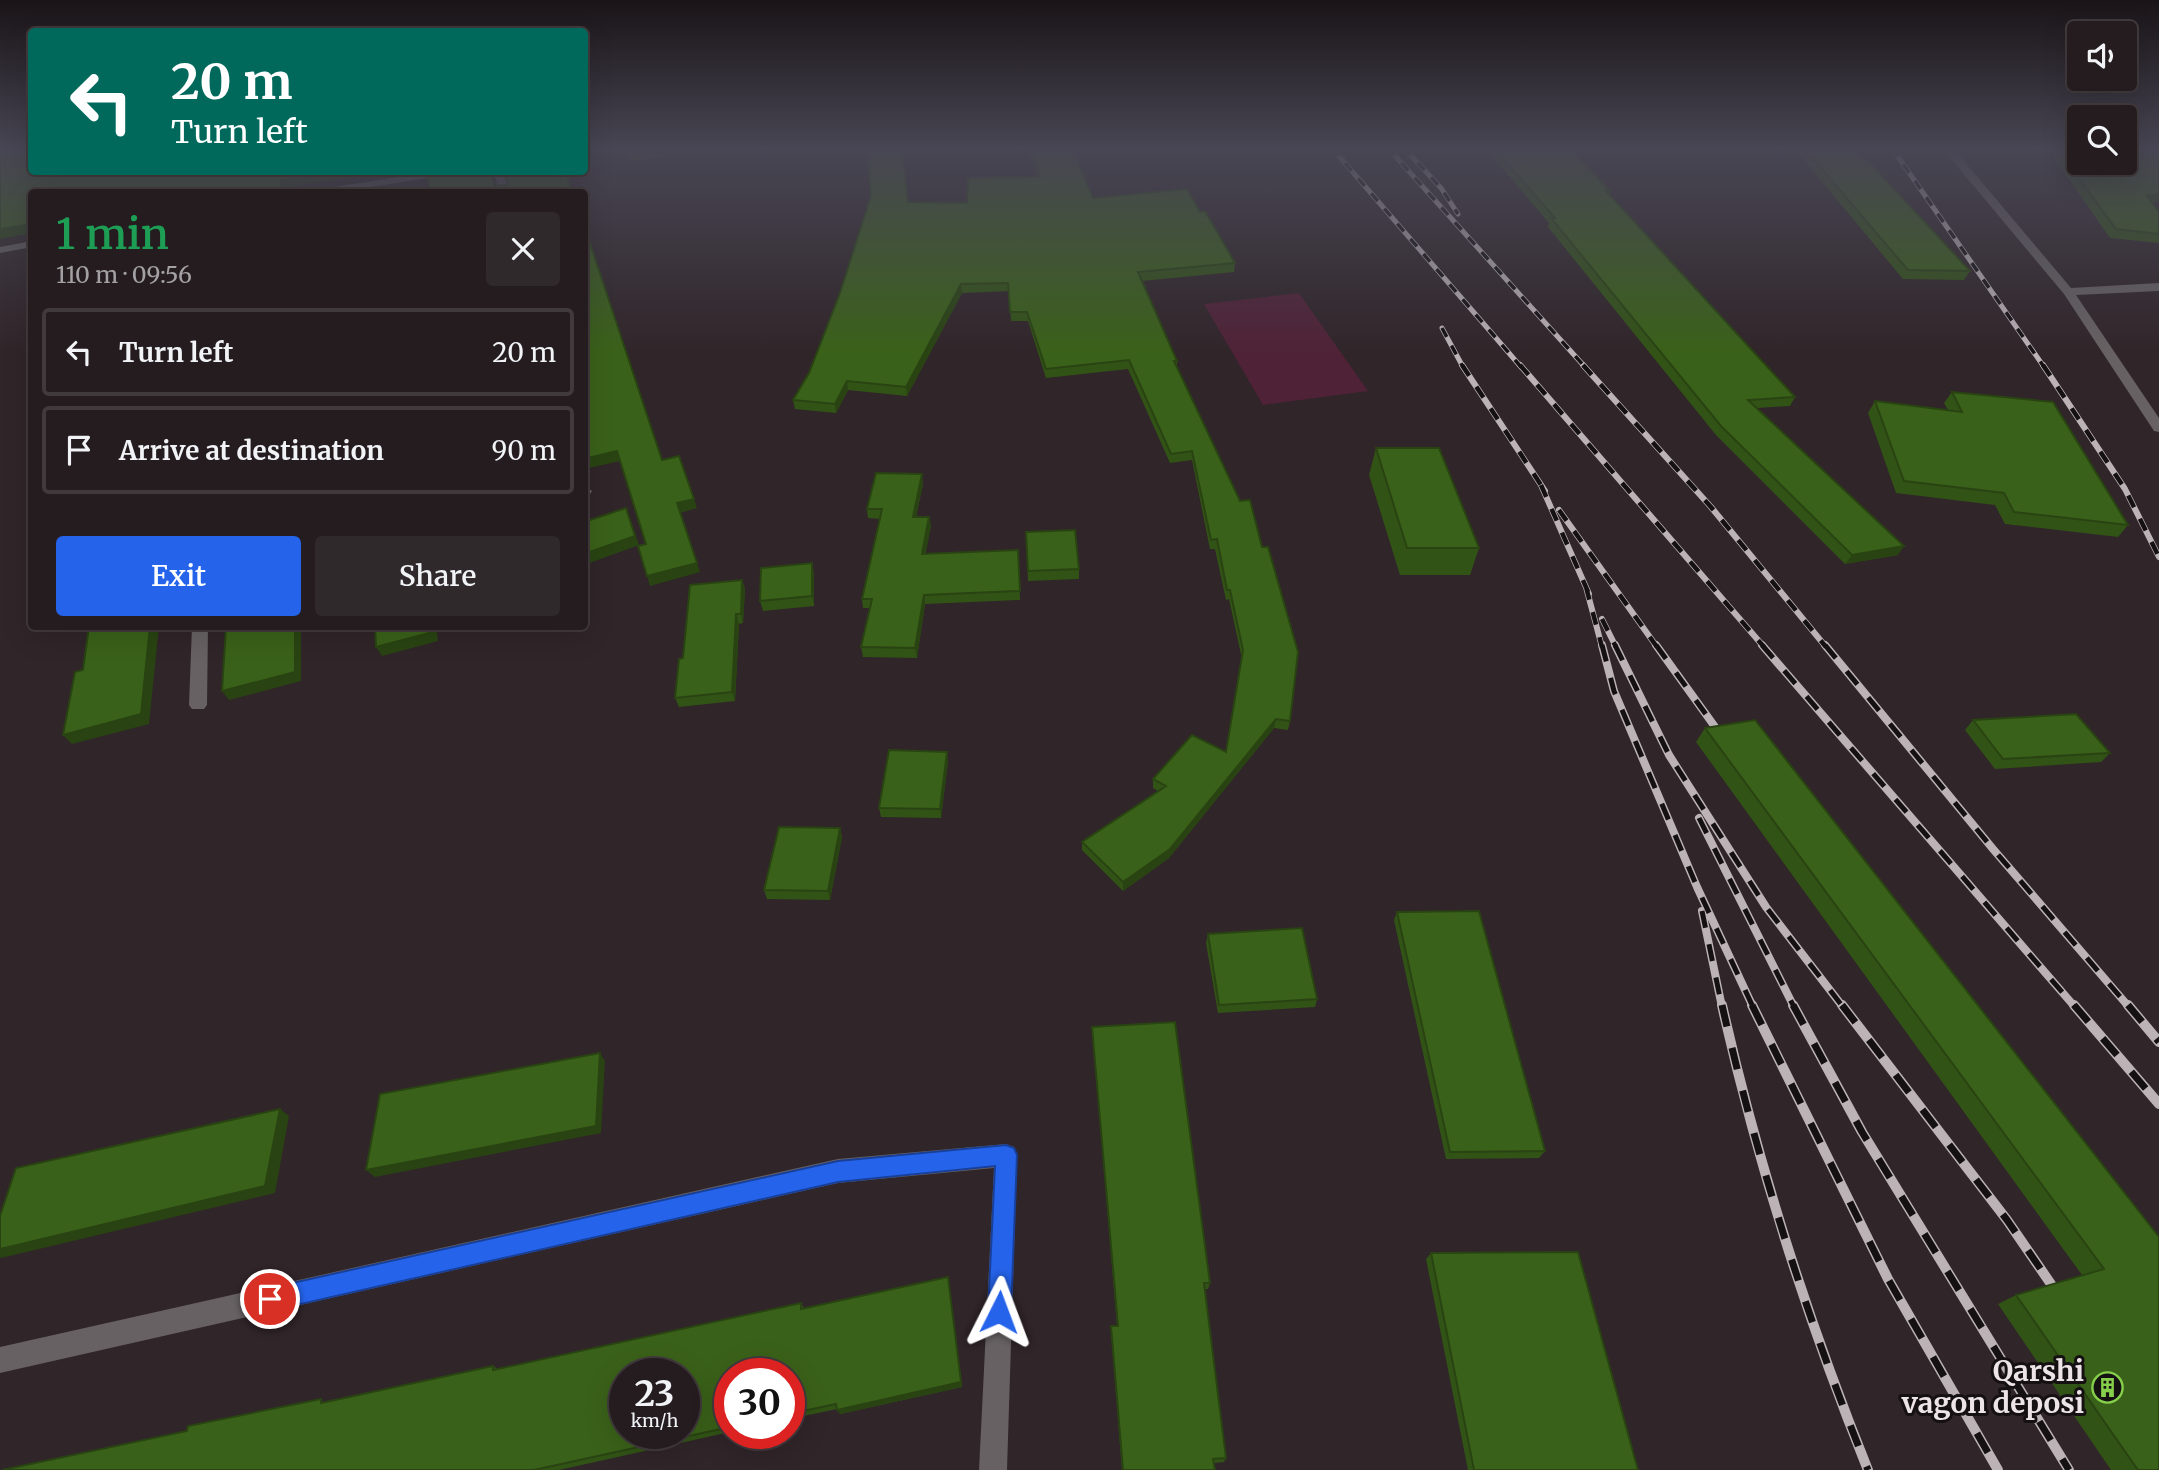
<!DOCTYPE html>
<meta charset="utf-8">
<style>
:root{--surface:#241c1f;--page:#30292c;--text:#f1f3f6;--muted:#a3a1a4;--line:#413a3d;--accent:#2563eb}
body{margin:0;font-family:Merriweather,serif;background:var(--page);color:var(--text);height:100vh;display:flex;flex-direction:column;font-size:26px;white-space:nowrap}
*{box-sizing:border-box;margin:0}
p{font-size:23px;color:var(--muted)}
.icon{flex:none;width:38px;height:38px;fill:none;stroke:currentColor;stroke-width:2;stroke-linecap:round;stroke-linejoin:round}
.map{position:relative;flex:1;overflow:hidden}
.side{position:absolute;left:28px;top:189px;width:560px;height:441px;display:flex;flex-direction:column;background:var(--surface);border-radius:7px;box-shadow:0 7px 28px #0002,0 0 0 2px var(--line)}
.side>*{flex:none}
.hud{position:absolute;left:28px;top:28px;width:560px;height:147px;border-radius:7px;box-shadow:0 7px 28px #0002,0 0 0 2px var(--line);background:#00695c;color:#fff;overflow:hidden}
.buttons{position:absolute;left:2067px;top:21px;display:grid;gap:14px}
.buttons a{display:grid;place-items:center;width:70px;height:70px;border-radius:7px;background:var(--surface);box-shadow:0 7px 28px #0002,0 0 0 2px var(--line);font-size:35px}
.speed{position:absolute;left:609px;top:1358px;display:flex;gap:14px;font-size:35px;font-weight:700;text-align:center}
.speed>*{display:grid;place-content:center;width:91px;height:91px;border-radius:50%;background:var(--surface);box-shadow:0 7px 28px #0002,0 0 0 2px var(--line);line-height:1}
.speed small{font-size:18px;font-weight:400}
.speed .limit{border:10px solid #d22;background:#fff;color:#111}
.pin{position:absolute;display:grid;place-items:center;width:60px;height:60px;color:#fff;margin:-30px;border:4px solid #fff;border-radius:50%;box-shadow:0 2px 7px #0007}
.me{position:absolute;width:77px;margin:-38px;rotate:3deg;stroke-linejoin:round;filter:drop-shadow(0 0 5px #0008)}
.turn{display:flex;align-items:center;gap:24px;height:147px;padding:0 28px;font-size:32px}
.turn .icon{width:91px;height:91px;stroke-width:2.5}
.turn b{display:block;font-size:49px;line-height:60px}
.round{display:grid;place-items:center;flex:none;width:74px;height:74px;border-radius:7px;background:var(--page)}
.overview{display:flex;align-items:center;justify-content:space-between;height:119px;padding:0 28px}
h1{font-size:42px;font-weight:600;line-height:52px;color:#1e9e55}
.action{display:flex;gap:14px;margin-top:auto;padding:14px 28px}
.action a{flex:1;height:80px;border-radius:7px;background:var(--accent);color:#fff;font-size:28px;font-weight:600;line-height:80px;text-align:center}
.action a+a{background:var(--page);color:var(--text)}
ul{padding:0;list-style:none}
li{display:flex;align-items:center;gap:21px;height:88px;margin:0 14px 10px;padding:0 14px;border:4px solid var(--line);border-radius:7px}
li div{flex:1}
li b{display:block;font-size:26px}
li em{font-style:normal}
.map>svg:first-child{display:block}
</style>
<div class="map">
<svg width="2159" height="1470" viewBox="0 0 2159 1470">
<rect width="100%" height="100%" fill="#302529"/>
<path fill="#4f2237" d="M1299 293 1368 391 1263 405 1204 304Z"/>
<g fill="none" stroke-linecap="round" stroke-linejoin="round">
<path fill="#676163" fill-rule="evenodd" d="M1942 148H1953L2071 288 2159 283V291L2076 295 2159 418V432L2154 431 2064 294Z
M431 172H452L447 175 338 192H316L321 189Z
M494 172H504L509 192H499Z
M32 241V247L0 253V247Z
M584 486 592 491 590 494 584 495Z
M192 626H208L207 705 204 709H192L189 705Z
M1006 1144 1014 1147 1017 1155 1007 1470H979L994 1168 838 1183 0 1373V1347L838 1159Z"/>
<defs>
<path id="rail-far3" d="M1332 148 1521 367
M1388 148 1585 367
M1404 148 1441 188 1458 214
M1892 148 2044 367
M1442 328 1463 367"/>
<path id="rail-far2" d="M1462 365 1545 491
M1520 365 1764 647
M1583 365 1711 507 1826 647
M2043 365 2125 489 2159 557
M1541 485 1589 594
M1559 510 1657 647
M1586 587 1602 647
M1602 619 1616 647"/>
<path id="rail-far1" d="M1602 645 1614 691 1697 887 1753 1007
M1615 645 1669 755 1766 907 1843 1007
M1656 645 1723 738
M1762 645 2075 1007
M1825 645 1993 849 2129 1007
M1699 818 1794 1007
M1702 911 1722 1007"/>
<path id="rail" d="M1722 1005C1758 1165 1807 1319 1868 1470
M1752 1005 1888 1279 1998 1470
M1793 1005 1862 1132 2069 1470
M1842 1005 2007 1220 2053 1287
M2074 1005 2159 1104
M2128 1005 2159 1042"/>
</defs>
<use href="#rail-far3" stroke="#bcb3b7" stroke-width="5"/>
<use href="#rail-far2" stroke="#bcb3b7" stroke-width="6"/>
<use href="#rail-far1" stroke="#bcb3b7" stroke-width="8"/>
<use href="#rail" stroke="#bcb3b7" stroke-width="10"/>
<use href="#rail-far3" stroke="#151012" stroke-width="3.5" stroke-dasharray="10" stroke-linecap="butt"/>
<use href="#rail-far2" stroke="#151012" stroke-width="4.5" stroke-dasharray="13" stroke-linecap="butt"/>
<use href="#rail-far1" stroke="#151012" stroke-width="5" stroke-dasharray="17" stroke-linecap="butt"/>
<use href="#rail" stroke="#151012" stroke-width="7" stroke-dasharray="22" stroke-linecap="butt"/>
</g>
<path fill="#325316" d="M1028 148H1072L1093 198 1200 212 1235 263 1234 272 1142 281 1177 361V367L1290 721 1288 730 1274 728 1169 858 1123 891 1082 850V842L1158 791 1153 788V779L1226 752 1242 659 1229 599 1226 600 1215 549H1210L1192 460 1170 463 1128 369 1046 378 1028 321H1011L1009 291 962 293 907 396 848 390 836 413 795 409 793 400 908 202 967 203 1038 177Z
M1485 148H1569L1610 191 1609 194 1795 397 1790 406 1757 408 1898 555 1845 564 1716 435 1548 227 1549 223Z
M1794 148H1848L1970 271 1964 280 1903 279Z
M2047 148 2159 150V201L2152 203 2159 212V243L2110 238Z
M1952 392 2128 525 2118 537 2005 524 1995 505 1896 493 1868 413 1875 401 1948 410 1944 403Z
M1376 448 1479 548 1470 575H1400L1369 475Z
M923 484 916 517H929L931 526 925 554 1018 550 1020 600 925 604 917 658 863 657 861 647 870 608H863L862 599 880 519 868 518 867 509Z
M1026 532 1079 569V579L1028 581Z
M814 572V606L763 611 760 601Z
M742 580 745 589 743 623 739 624 735 701 679 707 675 698 683 658Z
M1973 720 2110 753 2101 762 1995 769 1965 730Z
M1705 728 2159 1237V1470H2111L1998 1304 2016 1295 2082 1275 1696 742Z
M948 761 941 818 881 817 879 808Z
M840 828 842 837 830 900 767 899 764 890Z
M1397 912 1545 1151 1539 1158 1446 1159 1394 920Z
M1208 934 1317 999 1315 1007 1218 1013 1206 943Z
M1092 1027 1210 1283 1208 1289H1205L1226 1458 1224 1462 1214 1463 1215 1470H1122L1111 1332V1326H1117Z
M1431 1253 1638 1470H1468L1426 1259Z
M949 1283 962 1387 840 1414 837 1409 789 1419V1374H730V1432L559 1470H2L493 1366 498 1369 801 1303 804 1308Z"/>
<path fill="#294412" d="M659 148H706L629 163 626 154Z
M328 172H381L285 188V192H280L281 180Z
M2159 194V201L2141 204 2147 196Z
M32 224V233L0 239V229Z
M961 284 962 293 907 396 906 387Z
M847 381 848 390 836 413 835 404Z
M617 451 620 461 584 469V459Z
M922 474 923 484 914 526 913 517Z
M694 499 697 508 680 513 677 503Z
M626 508 639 545 584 565V554Z
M929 517 931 526 924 563 922 554Z
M1904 546 1898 555 1845 564 1852 555Z
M697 563 700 572 650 586 647 576Z
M812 563 814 572V606L812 596Z
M742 580 745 589 743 623 741 614Z
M924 595 925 604 917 658 915 648Z
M736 614 739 624 735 701 732 692Z
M150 626H159L149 724 72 744 63 735Z
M219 626H231L233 630 223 632Z
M295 626H301V681L229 700 222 691Z
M432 626H436L438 641 382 656 376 647Z
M1276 719 1274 728 1169 858 1123 891V882Z
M947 752 948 761 941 818 940 809Z
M840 828 842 837 830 900 828 891Z
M600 1053 605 1061 601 1133 375 1177 366 1170Z
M280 1109 289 1116 275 1193 1 1258 0 1257V1249Z
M948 1277 962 1387 840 1414 837 1410Z"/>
<path fill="#3a6119" stroke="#294412" stroke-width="2" fill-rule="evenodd" d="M0 148H32V172H328L281 180 280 192H32V224L0 229Z
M623 148H659L626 154Z
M867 148H902L908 202 967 203 968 178 1040 177 1031 148H1072L1093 198 1187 189 1200 212 1205 211 1235 263 1138 272 1177 361H1174L1240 501 1250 500 1262 547H1268L1298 652 1290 721 1276 719 1170 849 1123 882 1082 842 1166 786 1153 779 1192 735 1226 752 1243 650 1230 590H1227L1217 539 1211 540 1192 451 1171 454 1129 360 1046 369 1027 312H1010L1008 283 961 284 906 387 847 381 835 404 793 400 809 373 840 293 871 196Z
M1494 148H1569L1610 191H1606L1795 397 1748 400 1904 546 1852 555 1721 426 1551 218H1555Z
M1804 148H1848L1870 163 1970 271 1908 270Z
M2057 148H2079V163H2124V148H2156L2159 150V194L2147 196 2159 212V234L2116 229Z
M427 172H491L494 186 508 185 504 172H566L572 192H430Z
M584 225 662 460 679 456 694 499 677 503 697 563 647 576 638 546 646 544 617 451 584 459Z
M1952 392 2053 402 2128 525 2014 512 2004 493 1904 481 1875 401 1962 412Z
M1376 448H1439L1479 548H1407Z
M876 473 922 474 913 517H929L922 554 1018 550 1020 591 924 595 915 648 861 647 872 599H862L882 509H867Z
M626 508 635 536 584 554V522Z
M1075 530 1079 569 1028 571 1026 532Z
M812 563V596L760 601 761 568Z
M742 580 741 614H736L732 692 675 698 679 659 683 658 690 585Z
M89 626H150L141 714 63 735 75 672 83 670Z
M226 626H295V672L222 691Z
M375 626H432L433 632 376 647Z
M2076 714 2110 753 2003 759 1973 720Z
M1755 720 2159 1237V1470H2138L2016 1295 2104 1269 1705 728Z
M889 750 947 752 940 809 879 808Z
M779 827 840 828 828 891 764 890Z
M1479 911 1545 1151 1450 1152 1397 912Z
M1302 928 1317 999 1219 1005 1208 934Z
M1175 1022 1210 1283H1204L1226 1458 1213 1459 1215 1470H1123L1111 1326H1118L1092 1027Z
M600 1053 596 1126 366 1170 380 1094Z
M280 1109 265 1186 0 1249V1216L16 1168Z
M1578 1252 1638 1470H1474L1431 1253Z
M948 1277 961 1382 837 1410 836 1404 789 1414V1374H730V1427L534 1470H2L187 1431 188 1426 321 1399V1403L493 1366V1370L801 1303V1309ZM625 1374H684V1433H625Z"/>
<linearGradient id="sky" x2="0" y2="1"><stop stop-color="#1a1417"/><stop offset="0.42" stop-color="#484654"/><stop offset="1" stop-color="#484654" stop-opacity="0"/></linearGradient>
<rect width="2159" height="354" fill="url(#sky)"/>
<path fill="#2563eb" stroke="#184099" stroke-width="2" d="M1006 1145 1014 1148 1017 1155 1011 1312 1007 1321 999 1324 991 1321 988 1312 995 1166 838 1182 270 1311 262 1307 259 1299 262 1291 270 1288 838 1161Z"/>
<defs>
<symbol id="building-ring" viewBox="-11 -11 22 22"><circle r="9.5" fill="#151012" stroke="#86cf4b" stroke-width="1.5"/><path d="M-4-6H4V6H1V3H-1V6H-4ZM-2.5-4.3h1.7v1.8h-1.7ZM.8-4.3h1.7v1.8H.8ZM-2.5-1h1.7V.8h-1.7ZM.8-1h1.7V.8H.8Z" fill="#86cf4b"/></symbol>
</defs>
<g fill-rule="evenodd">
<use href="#building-ring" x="2090" y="1370" width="35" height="35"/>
</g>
<g text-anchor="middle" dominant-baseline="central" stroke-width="6" stroke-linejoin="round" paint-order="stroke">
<g font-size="28" font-weight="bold" fill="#ece4e7" stroke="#151012" text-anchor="end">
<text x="2084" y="1371">Qarshi<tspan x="2084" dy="32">vagon deposi</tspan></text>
</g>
</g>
</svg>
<div class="buttons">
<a><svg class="icon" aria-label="sound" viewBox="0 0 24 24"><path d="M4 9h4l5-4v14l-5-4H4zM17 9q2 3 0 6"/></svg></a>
<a><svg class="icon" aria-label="search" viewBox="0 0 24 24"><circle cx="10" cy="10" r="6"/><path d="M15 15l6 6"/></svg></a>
</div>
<div class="speed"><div>23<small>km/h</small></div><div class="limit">30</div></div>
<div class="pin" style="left:270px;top:1299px;background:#d93025"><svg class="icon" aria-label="arrive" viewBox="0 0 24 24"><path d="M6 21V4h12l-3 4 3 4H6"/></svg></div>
<svg class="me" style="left:999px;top:1312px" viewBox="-20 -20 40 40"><path d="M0-17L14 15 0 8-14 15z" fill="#2563eb" stroke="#fff" stroke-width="4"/></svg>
<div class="hud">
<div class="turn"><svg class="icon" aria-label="left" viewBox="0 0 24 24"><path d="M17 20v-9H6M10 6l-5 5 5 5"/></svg><div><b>20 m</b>Turn left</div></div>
</div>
<section class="side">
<div class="overview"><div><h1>1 min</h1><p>110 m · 09:56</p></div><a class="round"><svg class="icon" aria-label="close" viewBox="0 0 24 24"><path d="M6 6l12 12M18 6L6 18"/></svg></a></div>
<ul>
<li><svg class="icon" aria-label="left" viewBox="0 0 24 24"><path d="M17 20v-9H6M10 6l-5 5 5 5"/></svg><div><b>Turn left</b></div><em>20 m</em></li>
<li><svg class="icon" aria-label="arrive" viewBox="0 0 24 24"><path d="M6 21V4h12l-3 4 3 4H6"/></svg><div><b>Arrive at destination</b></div><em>90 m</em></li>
</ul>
<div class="action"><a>Exit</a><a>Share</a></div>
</section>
</div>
